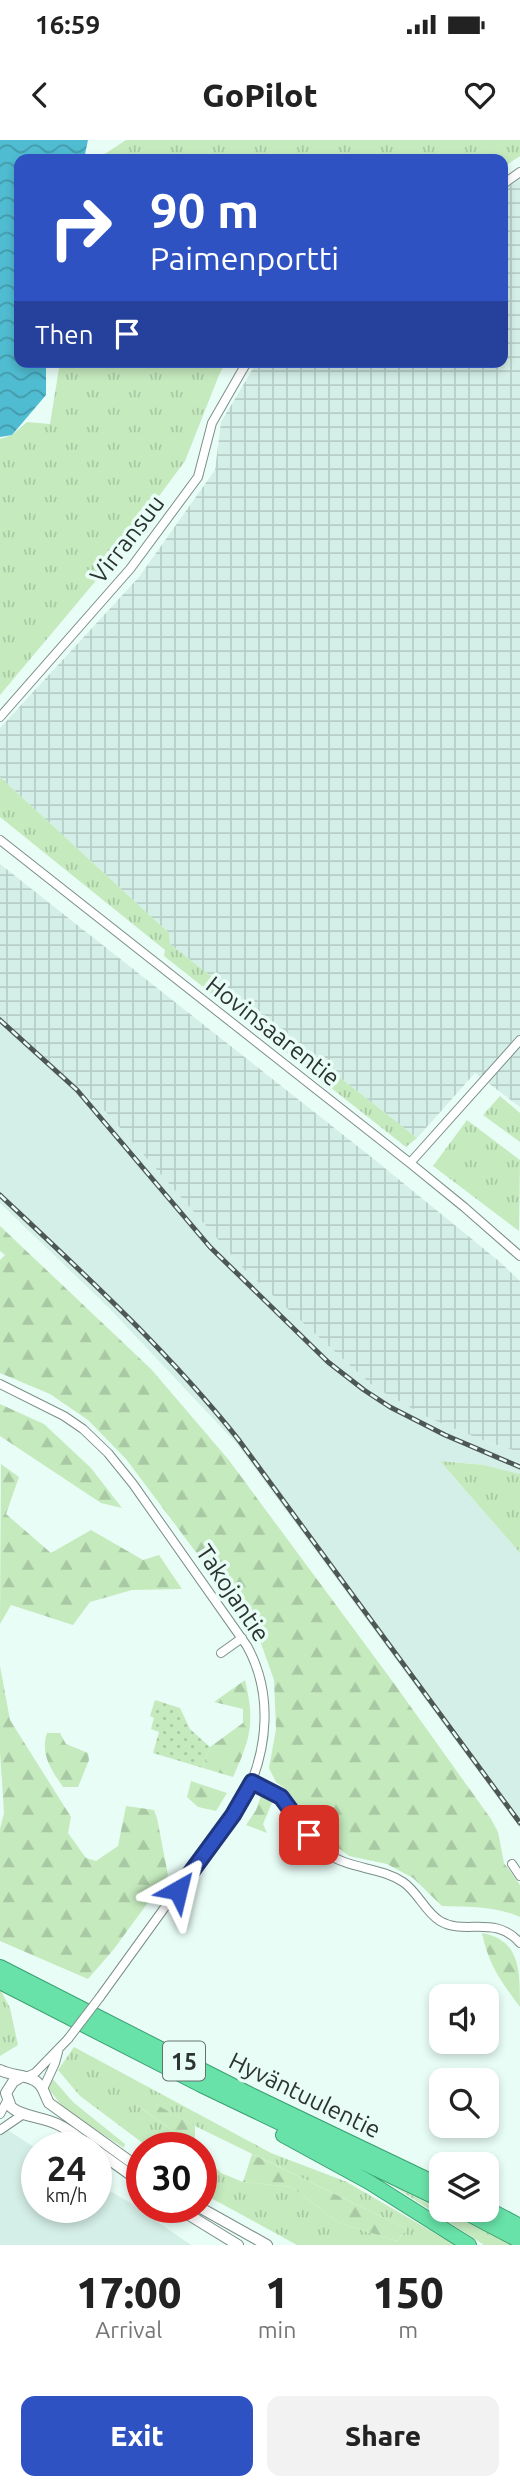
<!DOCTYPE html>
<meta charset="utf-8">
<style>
:root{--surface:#fff;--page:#f2f2f2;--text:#222;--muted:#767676;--accent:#2f52c2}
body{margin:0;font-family:Ubuntu,sans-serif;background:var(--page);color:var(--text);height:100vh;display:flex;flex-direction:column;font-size:26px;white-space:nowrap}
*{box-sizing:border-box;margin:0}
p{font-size:23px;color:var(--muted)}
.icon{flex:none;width:38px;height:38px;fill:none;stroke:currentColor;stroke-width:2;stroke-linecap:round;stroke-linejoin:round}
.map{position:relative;height:2105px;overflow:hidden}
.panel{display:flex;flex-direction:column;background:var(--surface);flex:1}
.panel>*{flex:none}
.top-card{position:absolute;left:14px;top:14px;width:494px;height:214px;border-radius:14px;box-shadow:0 4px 10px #0003;background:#2f52c2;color:#fff;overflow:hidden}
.fabs{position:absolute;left:429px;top:1844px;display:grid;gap:14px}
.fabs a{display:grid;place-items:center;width:70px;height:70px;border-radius:14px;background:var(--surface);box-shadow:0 4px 10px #0003;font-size:35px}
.speed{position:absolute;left:21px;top:1992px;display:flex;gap:14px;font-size:35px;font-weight:700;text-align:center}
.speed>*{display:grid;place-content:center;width:91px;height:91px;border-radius:50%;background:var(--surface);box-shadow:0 4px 10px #0003;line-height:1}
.speed small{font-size:18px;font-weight:400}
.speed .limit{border:10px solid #d22;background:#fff;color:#111}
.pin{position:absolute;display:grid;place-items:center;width:60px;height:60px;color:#fff;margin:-30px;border-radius:14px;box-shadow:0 4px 10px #0006}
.me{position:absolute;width:77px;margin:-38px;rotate:37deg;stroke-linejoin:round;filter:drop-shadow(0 0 5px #0008)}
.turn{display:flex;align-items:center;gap:24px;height:147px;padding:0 21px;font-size:32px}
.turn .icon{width:91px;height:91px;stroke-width:2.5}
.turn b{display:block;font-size:49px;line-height:60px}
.then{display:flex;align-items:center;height:66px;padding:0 21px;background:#0003;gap:14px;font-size:26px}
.eta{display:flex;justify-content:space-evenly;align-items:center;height:119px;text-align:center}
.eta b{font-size:42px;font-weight:800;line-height:49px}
.action{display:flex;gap:14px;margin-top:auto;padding:14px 21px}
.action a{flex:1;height:80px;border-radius:14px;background:var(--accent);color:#fff;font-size:28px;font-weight:800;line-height:80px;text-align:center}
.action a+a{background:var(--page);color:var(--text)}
.status{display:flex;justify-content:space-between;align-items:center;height:49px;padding:0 35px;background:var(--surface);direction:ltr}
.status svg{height:19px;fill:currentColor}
header{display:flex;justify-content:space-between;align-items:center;height:91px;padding:0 21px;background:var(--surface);font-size:32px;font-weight:800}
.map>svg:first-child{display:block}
</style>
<div class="status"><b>16:59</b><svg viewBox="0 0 49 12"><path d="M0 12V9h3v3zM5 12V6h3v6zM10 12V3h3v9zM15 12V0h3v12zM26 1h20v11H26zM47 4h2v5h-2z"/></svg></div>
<header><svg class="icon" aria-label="back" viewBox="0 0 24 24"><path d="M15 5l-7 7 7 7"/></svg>GoPilot<svg class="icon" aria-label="heart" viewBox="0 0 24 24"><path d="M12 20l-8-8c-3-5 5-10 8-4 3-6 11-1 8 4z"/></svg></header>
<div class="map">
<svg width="520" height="2105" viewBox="0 0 520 2105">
<defs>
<pattern id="industrial-grid" width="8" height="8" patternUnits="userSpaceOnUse" patternTransform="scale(1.75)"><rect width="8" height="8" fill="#d4efe7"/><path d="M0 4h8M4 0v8" fill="none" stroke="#b6cec7"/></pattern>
<pattern id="grass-tufts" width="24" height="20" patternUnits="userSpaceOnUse" patternTransform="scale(1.75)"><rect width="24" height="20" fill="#c5eabe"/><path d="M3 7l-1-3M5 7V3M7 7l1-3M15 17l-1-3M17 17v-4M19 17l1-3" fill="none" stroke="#a9c9a4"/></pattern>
<pattern id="forest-firs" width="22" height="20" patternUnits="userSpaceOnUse" patternTransform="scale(1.75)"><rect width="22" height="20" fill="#c5eabe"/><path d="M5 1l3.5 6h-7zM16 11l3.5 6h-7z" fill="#a9c9a4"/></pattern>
<pattern id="park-dots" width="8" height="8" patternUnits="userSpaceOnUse" patternTransform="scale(1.75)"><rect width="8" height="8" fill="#c5eabe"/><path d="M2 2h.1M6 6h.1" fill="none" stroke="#a9c9a4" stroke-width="1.8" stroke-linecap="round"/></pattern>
<pattern id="water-waves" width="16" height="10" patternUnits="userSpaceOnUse" patternTransform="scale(1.75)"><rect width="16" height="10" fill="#50bcd1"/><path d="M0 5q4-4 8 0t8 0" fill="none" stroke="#439aaa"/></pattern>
</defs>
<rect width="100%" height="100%" fill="#e9fdf7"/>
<path fill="#d4efe7" d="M0 881 106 972 245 1130 374 1247 431 1279 490 1303 520 1312V1334L484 1325 440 1321 520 1413V1688L237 1304 109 1168 0 1063Z
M0 1985 37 2009V2067H96V2043L129 2062 191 2105H0Z"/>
<path fill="url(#industrial-grid)" d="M520 39V967L475 933 417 998 170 804 169 793 0 637V588L139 437 215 330 221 282 257 222H502V51Z
M0 724 370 1016 500 1122 520 1141V1312L490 1303 431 1279 374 1247 245 1130 106 972 0 881Z"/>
<path fill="url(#grass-tufts)" d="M126 0H520V16L502 28V19H102L103 15Z
M60 222H226L219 235 185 321 99 437 0 555V299L12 295 27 282 50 284Z
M0 637 169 793 170 804 417 998 406 1007 164 816 165 810 0 677Z
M500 956 520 973V1002L483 975Z
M467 980 520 1020 519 1091 433 1026Z
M440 1321 484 1325 520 1334V1413Z
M0 1849 10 1868 18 1905 0 1916Z
M74 1907 271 2013 347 2042 455 2105H297L211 2058 201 2049V2013L221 2033 243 2042 292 2047 339 2083 397 2101 407 2089 195 1986 140 1956 137 1965 195 2007H148L80 1956 58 1930Z
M53 1939 73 1962 125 2004 124 2008 65 1970 48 1948Z
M395 2047 497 2097 511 2105H484Z"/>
<path fill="url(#forest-firs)" d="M0 1086 151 1229 228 1319 393 1542 491 1679 498 1692 504 1723 520 1745V1777C496 1766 468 1767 442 1766L413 1738 387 1724 349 1716 322 1696 287 1650 276 1642 269 1628 276 1589 274 1540 258 1495 126 1319 88 1280 50 1254 0 1233V1120L5 1115 0 1111Z
M0 1264 44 1284 91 1328 122 1368 101 1363 0 1296Z
M1 1324 19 1337 6 1374 51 1413 91 1390 143 1420 159 1415 182 1449 132 1450 90 1462 73 1485 11 1465 0 1484Z
M0 1526 10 1580 71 1677 68 1693 86 1718 96 1721 118 1706 126 1666 154 1670 157 1678 168 1735 114 1809 88 1839 0 1801V1689L4 1673 0 1612Z
M245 1540C255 1582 251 1598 233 1637L203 1628 210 1607 243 1583V1569L214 1562Z
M47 1593H60L66 1604 88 1613 89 1620 78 1647H63C51 1629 40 1614 47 1593Z
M191 1641 227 1653 216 1671 198 1667 187 1657Z
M262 1653 274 1658 263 1684 267 1693 246 1685 256 1670Z
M482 1793C520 1800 520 1829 520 1867 501 1841 489 1826 482 1793Z
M139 1955 195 1986V2007L136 1964Z
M252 2014 407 2089 397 2101 339 2083 292 2047 243 2042Z"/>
<path fill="url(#park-dots)" d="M155 1560 180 1568 190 1589 210 1607 203 1628 153 1613 159 1592 151 1589 154 1578 150 1576Z"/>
<path fill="url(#water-waves)" d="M0 0H88L84 19H19V222H46V255L12 295 0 297Z"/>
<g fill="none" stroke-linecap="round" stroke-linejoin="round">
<defs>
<path id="minor" d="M502 45 520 32
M0 577 130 429 198 337 212 283 247 222
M0 700 410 1023 464 1067 520 1116
M410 1023 520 900
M0 1244 64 1276 83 1289 108 1313 133 1344 247 1506C273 1553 268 1608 246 1655L100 1857
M221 1513 242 1498
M252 1641C262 1646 273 1649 281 1657 298 1672 306 1696 324 1711 348 1730 379 1726 403 1742 418 1752 425 1772 440 1781 465 1796 495 1774 520 1803
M512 1724 520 1736
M26 1937 35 1933 68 1899
M43 1949 55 1923 58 1912
M0 1974 7 1961
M0 1990 22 1975"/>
<path id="tertiary" d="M0 1930C11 1936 30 1935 38 1943 44 1948 45 1956 49 1963L142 2030
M21 1937 13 1942 6 1953 11 1967C22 1977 44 1977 59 1985 71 1991 81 2000 92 2007
M96 2010 142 2043
M176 2067 238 2105
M199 2067 267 2105"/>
<path id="trunk" d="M0 1827 249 1954 441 2046
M0 1842 201 1945 441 2060
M283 1995 369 2042 469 2105
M486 2068 520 2086
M461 2070 520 2101"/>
</defs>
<use href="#minor" stroke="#7c8e89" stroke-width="10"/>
<use href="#tertiary" stroke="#7c8e89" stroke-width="12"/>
<use href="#trunk" stroke="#3ba071" stroke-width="16"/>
<use href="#minor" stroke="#fff" stroke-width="8"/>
<use href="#tertiary" stroke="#fff" stroke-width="10"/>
<use href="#trunk" stroke="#68e2a8" stroke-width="14"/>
<defs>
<path id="rail" d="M0 880 77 950 210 1107 328 1222 364 1250 390 1267 445 1295 520 1327
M0 1055C83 1133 167 1210 238 1299L520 1683"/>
</defs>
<use href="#rail" stroke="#4d5754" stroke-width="5"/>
<use href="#rail" stroke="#e9fdf7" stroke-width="2.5" stroke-dasharray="8" stroke-linecap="butt"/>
<defs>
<path id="minor-bridge" d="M68 1899 100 1857"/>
</defs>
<use href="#minor-bridge" stroke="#7c8e89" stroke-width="10" stroke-linecap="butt"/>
<use href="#minor-bridge" stroke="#fff" stroke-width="8"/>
</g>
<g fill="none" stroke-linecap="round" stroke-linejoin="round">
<defs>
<path id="route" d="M178 1750 233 1675 252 1642 281 1657 309 1695"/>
</defs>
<use href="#route" stroke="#1f357e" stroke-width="18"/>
<use href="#route" stroke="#2f52c2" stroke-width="12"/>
</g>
<g text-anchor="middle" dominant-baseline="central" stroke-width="7" stroke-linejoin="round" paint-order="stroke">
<rect fill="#e9fdf7" stroke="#65706d" stroke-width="2" x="163" y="1901.5" width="42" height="39" rx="5"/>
<g font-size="23" font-weight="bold" fill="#2c3432">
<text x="184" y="1921">15</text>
</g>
<g font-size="24" fill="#2c3432" stroke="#e9fdf7">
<text transform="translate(127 399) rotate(-52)">Virransuu</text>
<text transform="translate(273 891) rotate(38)">Hovinsaarentie</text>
<text transform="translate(233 1453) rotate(56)">Takojantie</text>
<text transform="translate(305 1955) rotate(26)">Hyväntuulentie</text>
</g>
</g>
</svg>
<div class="fabs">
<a><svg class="icon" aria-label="sound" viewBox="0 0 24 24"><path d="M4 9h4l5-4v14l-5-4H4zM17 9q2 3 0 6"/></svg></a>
<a><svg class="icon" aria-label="search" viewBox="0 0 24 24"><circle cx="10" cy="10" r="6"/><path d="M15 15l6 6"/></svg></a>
<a><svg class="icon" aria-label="layers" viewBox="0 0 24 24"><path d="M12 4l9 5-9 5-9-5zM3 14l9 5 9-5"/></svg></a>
</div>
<div class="speed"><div>24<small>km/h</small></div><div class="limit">30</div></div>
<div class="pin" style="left:309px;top:1695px;background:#d93025"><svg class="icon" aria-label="arrive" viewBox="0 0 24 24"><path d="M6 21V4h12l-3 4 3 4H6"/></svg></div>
<svg class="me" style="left:178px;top:1750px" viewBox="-20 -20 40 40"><path d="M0-17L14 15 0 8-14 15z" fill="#2f52c2" stroke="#fff" stroke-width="4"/></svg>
<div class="top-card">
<div class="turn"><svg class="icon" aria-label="right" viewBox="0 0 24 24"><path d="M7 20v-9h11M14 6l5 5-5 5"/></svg><div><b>90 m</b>Paimenportti</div></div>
<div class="then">Then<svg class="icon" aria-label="arrive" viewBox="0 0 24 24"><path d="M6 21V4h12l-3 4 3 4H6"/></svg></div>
</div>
</div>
<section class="panel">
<div class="eta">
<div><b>17:00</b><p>Arrival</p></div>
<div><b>1</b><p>min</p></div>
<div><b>150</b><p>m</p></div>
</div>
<div class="action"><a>Exit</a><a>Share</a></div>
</section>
